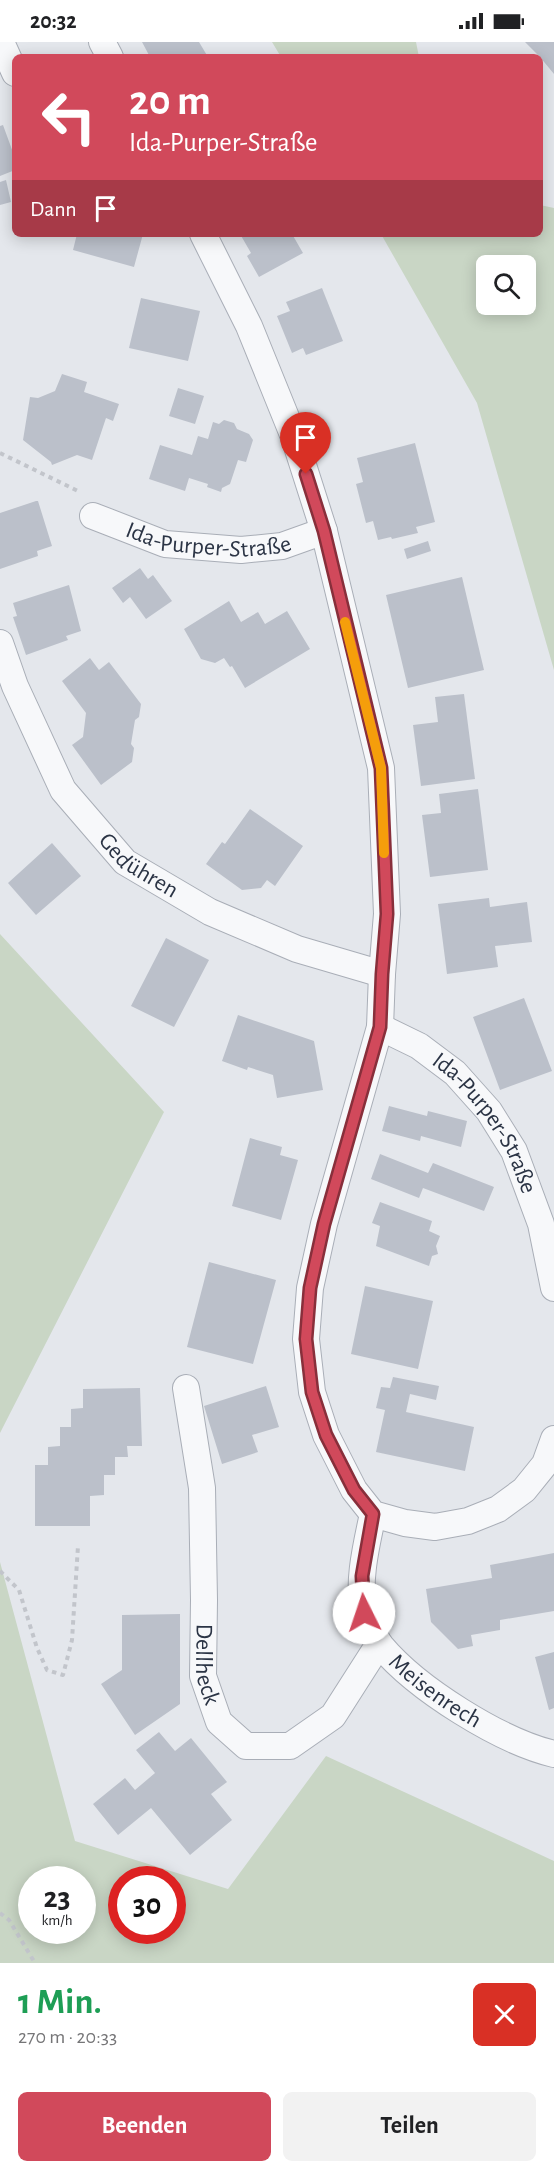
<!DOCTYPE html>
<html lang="de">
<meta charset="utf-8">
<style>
:root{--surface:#fff;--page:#f2f2f2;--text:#202124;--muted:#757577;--accent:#d1495b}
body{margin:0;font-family:"Alegreya Sans",sans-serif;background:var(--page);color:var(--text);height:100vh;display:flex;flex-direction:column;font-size:22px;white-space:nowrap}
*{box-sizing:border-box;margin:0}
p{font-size:20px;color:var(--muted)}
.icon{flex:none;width:33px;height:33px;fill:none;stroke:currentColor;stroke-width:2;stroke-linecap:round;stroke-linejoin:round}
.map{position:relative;height:1921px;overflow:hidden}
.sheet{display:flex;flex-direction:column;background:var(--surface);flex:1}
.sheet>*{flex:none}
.hud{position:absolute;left:12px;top:12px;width:531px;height:183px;border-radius:9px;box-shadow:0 3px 15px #0003;background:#d1495b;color:#fff;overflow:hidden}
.tools{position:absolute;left:476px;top:213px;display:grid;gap:12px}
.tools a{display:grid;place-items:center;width:60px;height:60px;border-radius:9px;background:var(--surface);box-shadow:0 3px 15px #0003;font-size:30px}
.speed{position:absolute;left:18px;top:1824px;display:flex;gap:12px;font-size:30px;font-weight:700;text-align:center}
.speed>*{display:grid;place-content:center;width:78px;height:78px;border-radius:50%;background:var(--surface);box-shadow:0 3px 15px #0003;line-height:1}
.speed small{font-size:15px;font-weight:400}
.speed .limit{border:9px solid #d22;background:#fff;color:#111}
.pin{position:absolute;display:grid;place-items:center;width:51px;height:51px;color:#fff;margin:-62px -26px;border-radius:50% 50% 50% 0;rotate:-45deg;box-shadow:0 0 6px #0007}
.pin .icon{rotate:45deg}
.me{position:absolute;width:66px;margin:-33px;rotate:356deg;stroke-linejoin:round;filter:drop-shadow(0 0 4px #0008)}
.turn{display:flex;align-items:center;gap:21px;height:126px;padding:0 18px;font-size:27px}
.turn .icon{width:78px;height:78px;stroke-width:2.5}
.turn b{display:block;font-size:42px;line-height:51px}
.then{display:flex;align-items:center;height:57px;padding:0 18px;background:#0003;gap:12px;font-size:22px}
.round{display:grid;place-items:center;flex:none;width:63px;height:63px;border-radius:9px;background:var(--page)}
.summary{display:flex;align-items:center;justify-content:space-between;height:102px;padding:0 18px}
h1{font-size:36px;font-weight:700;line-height:45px;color:#1e9e55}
.primary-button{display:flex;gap:12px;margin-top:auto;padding:12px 18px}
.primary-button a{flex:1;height:69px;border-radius:9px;background:var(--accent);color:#fff;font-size:24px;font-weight:700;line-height:69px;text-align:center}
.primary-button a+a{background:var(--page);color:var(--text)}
.status{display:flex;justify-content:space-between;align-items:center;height:42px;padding:0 30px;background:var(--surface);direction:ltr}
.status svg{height:16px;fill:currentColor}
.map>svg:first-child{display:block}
</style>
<div class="status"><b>20:32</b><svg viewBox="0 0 49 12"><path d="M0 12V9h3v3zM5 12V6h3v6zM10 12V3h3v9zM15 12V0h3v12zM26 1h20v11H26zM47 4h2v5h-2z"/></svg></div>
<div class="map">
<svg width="554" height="1921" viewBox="0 0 554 1921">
<rect width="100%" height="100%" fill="#e4e7ec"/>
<path fill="#c9d6c5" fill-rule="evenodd" d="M272 0H416L419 15H281Z
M540 163 554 166V628L477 361 381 192H540ZM486 224H525V262H486Z
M0 892 164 1070 0 1391Z
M0 1520 75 1799 228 1847 326 1714 554 1819V1921H0ZM32 1838H82V1888H32ZM122 1838H172V1888H122Z"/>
<path fill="#bbc0ca" d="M142 0H199L208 15H150Z
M525 0H554V32L540 15Z
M3 83 15 116V128L0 134V84Z
M6 138 11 160 0 163V140Z
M77 192H143L134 225 73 208Z
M240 192H292L303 211 259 235 247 214 251 211Z
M322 246 343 299 306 313 303 306 292 311 277 274 290 269 286 260Z
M141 256 200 269 188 319 129 306Z
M62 332 87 340 84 350 119 362 113 379 106 376 92 418 77 413 52 423 51 420 23 398 30 355 38 356 55 349Z
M178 346 204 354 195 382 169 374Z
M224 378 234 381 237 387 249 392 253 398 246 420 238 418 230 442 222 446 221 450 207 445 208 442 189 436 185 449 149 437 160 403 192 413 198 394 208 397 213 380 219 382Z
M415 401 435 480 416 485 418 491 392 497 391 495 378 498 373 479 366 481 356 442 363 440 357 416Z
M36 459H38L52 504 37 509 38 514 0 527V471Z
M428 499 431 509 407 517 404 507Z
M140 526 148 537 153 533 172 559 146 577 130 555 123 561 112 546Z
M462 535 484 628 408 646 386 553Z
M69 543 81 589 66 594 68 598 26 613 13 575 17 574 13 561Z
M229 559 241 580 258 570 265 582 287 569 310 607 245 646 232 624 230 625 224 616 215 621 201 617 184 587Z
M90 616 99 628 109 620 141 662 139 675 135 678 131 702 134 706 132 720 101 743 72 703 83 695 86 671 62 639Z
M464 652 475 737 421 744 413 683 438 680 435 655Z
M478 747 488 828 430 835 422 773 441 771 439 752Z
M250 767 303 804 275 844 267 838 261 846 242 848 206 822 222 800 225 802Z
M52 801 81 834 36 873 8 841Z
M489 856 490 865 527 860 532 900 495 904 498 925 447 932 438 862Z
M166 896 209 918 174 985 131 964Z
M524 956 552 1029 500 1048 473 975Z
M238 973 314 999 323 1048 277 1056 273 1033 248 1025 247 1028 222 1019Z
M389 1064 427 1074 428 1069 467 1079 461 1105 421 1094 420 1099 382 1089Z
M250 1096 282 1105 280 1113 298 1118 281 1178 232 1164Z
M380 1112 428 1131 433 1121 494 1145 484 1169 423 1146 419 1156 371 1137Z
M380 1160 432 1179 429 1189 440 1194 436 1204 438 1212 432 1214 429 1224 376 1204 380 1184 372 1181Z
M209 1220 276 1238 253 1322 187 1305Z
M365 1244 433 1259 418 1327 351 1312Z
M393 1335 439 1344 436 1358 410 1352 406 1370 474 1385 465 1429 376 1410 385 1368 376 1366 381 1345 390 1346Z
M266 1344 279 1385 252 1393 258 1410 222 1422 204 1364Z
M140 1346 142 1404H127L128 1415H115V1433H104V1453L90 1454V1484H35V1423H48V1405L60 1404V1385H71V1367L83 1366V1347Z
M554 1511V1569L500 1578V1588L471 1593 473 1604 458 1607 431 1580 426 1547 492 1536 490 1523Z
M180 1572V1662L135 1693 101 1642 122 1628V1573Z
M554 1610V1666L549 1668 535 1615Z
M159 1690 175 1709 191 1696 227 1740 211 1752 232 1778 190 1813 151 1766 118 1793 93 1762 125 1736 135 1748 155 1731 136 1708Z"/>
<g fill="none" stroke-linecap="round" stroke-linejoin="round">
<defs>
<g id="street">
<path d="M1 0 15 31"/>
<path d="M102 0 110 15"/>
<path d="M203 192 249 284 294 395 324 489 381 726 387 872 382 932 380 985 324 1182 310 1246 306 1297 312 1350 326 1393 354 1448 373 1472 405 1481 435 1485 468 1479 498 1467 524 1448 545 1422 554 1397"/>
<path id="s1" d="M93 474 165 502 241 508 282 504 324 489"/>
<path id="s2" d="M0 601 15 644 63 748 125 820 210 870 297 907 382 932"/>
<path id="s3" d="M380 985 419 1004 455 1031 489 1069 514 1109 541 1182 554 1246"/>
<path id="s4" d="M186 1346 202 1446 204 1558 203 1634 219 1680 246 1704H290L333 1674 379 1602"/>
<path id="s5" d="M373 1472C367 1500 356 1544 365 1572 368 1581 375 1596 381 1604 417 1647 500 1699 554 1712"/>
</g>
</defs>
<use href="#street" stroke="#a9aeb7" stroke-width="28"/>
<path stroke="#c2c5cb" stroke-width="4" stroke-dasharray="4.5 4.5" stroke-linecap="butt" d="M0 411 80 450
M0 1529 19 1548 37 1606 47 1628 63 1633 72 1598 78 1504
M0 1871 9 1878 35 1921"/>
<use href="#street" stroke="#f7f8fa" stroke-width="26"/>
</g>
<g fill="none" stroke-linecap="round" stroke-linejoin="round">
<defs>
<path id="route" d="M306 432 324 489 381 726 387 872 382 932 380 985 324 1182 310 1246 306 1297 312 1350 326 1393 354 1448 373 1472 362 1534 364 1571"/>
</defs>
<use href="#route" stroke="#882f3b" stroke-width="15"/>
<use href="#route" stroke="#d1495b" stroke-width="10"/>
<path stroke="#f59e0b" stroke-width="10" d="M345 580 381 726 384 811"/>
</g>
<g text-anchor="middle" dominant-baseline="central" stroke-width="6" stroke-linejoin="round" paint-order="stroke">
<g font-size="24" fill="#2b3445" stroke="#f4f6f9">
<text stroke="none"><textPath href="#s1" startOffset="120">Ida-Purper-Straße</textPath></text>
<text stroke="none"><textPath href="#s2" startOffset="268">Gedühren</textPath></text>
<text stroke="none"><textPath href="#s3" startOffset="147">Ida-Purper-Straße</textPath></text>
<text stroke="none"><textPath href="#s4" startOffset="278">Dellheck</textPath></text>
<text stroke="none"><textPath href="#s5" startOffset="208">Meisenrech</textPath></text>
</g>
</g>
</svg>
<div class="tools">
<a><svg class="icon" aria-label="search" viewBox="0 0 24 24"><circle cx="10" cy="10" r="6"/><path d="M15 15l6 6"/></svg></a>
</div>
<div class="speed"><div>23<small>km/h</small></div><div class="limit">30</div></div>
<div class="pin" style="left:306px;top:432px;background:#d93025"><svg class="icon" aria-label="arrive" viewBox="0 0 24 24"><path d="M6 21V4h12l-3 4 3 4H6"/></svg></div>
<svg class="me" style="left:364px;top:1571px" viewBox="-20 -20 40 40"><circle r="19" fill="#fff"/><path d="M0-13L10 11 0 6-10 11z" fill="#d1495b"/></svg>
<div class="hud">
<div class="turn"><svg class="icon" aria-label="left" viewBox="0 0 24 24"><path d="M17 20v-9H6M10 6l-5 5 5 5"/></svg><div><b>20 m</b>Ida-Purper-Straße</div></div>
<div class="then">Dann<svg class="icon" aria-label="arrive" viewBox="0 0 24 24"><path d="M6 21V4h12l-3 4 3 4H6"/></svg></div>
</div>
</div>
<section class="sheet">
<div class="summary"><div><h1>1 Min.</h1><p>270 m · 20:33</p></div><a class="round" style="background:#d93025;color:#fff"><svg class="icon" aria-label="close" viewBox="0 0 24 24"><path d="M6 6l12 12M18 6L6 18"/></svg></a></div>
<div class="primary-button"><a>Beenden</a><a>Teilen</a></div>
</section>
